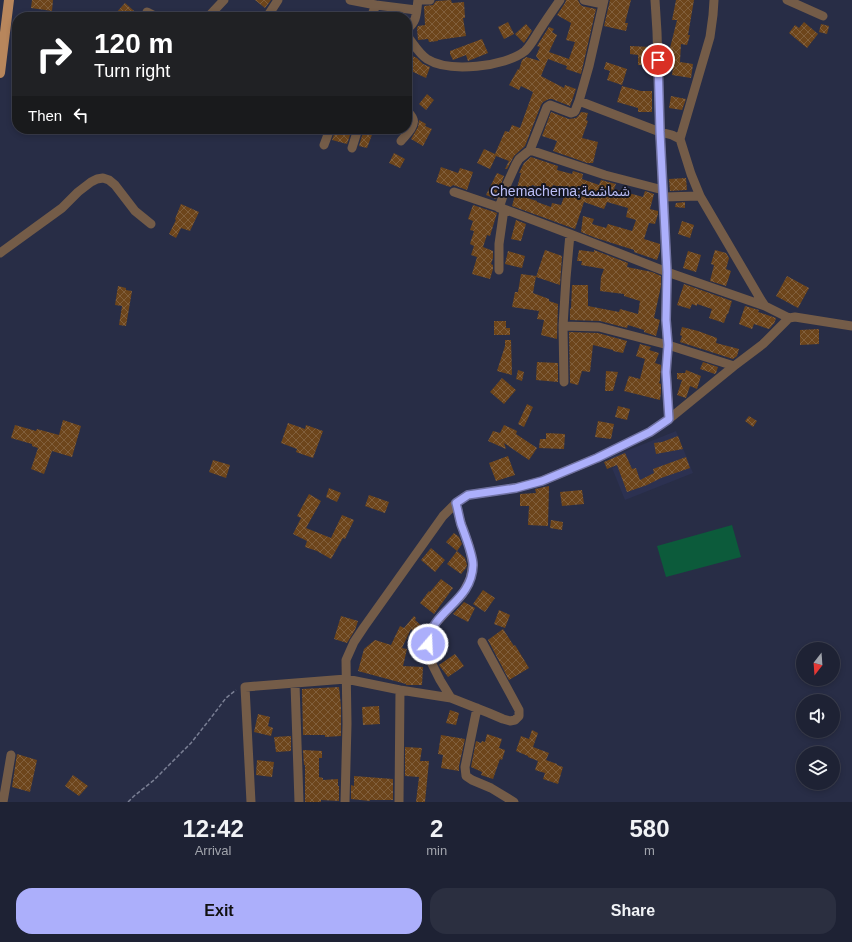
<!DOCTYPE html>
<meta charset="utf-8">
<style>
:root{--surface:#1e2234;--page:#2b2f40;--text:#f1f3f6;--muted:#a1a4ac;--line:#3c3f4f;--accent:#acaffb}
body{margin:0;font-family:Arial,"Noto Sans Arabic",sans-serif;background:var(--page);color:var(--text);height:100vh;display:flex;flex-direction:column;font-size:15px;white-space:nowrap}
*{box-sizing:border-box;margin:0}
p{font-size:13px;color:var(--muted)}
.icon{flex:none;width:22px;height:22px;fill:none;stroke:currentColor;stroke-width:2;stroke-linecap:round;stroke-linejoin:round}
.map{position:relative;height:802px;overflow:hidden}
.sheet{display:flex;flex-direction:column;background:var(--surface);flex:1}
.sheet>*{flex:none}
.hud{position:absolute;left:12px;top:12px;width:400px;height:122px;border-radius:16px;box-shadow:0 2px 6px #0003,0 0 0 1px var(--line);background:#202124;color:#fff;overflow:hidden}
.needle{width:26px;rotate:197deg}
.buttons{position:absolute;left:796px;top:642px;display:grid;gap:8px}
.buttons a{display:grid;place-items:center;width:44px;height:44px;border-radius:50%;background:var(--surface);box-shadow:0 2px 6px #0003,0 0 0 1px var(--line);font-size:20px}
.pin{position:absolute;display:grid;place-items:center;width:34px;height:34px;color:#fff;margin:-17px;border:2px solid #fff;border-radius:50%;box-shadow:0 1px 4px #0007}
.me{position:absolute;width:44px;margin:-22px;rotate:19deg;stroke-linejoin:round;filter:drop-shadow(0 0 3px #0008)}
.turn{display:flex;align-items:center;gap:14px;height:84px;padding:0 16px;font-size:18px}
.turn .icon{width:52px;height:52px;stroke-width:2.5}
.turn b{display:block;font-size:28px;line-height:34px}
.then{display:flex;align-items:center;height:38px;padding:0 16px;background:#0003;gap:8px;font-size:15px}
.eta{display:flex;justify-content:space-evenly;align-items:center;height:68px;text-align:center}
.eta b{font-size:24px;font-weight:700;line-height:28px}
.cta{display:flex;gap:8px;margin-top:auto;padding:8px 16px}
.cta a{flex:1;height:46px;border-radius:16px;background:var(--accent);color:#111;font-size:16px;font-weight:700;line-height:46px;text-align:center}
.cta a+a{background:var(--page);color:var(--text)}
.map>svg:first-child{display:block}
</style>
<div class="map">
<svg width="852" height="802" viewBox="0 0 852 802">
<defs>
<pattern id="building-cross-hatch" width="8" height="8" patternUnits="userSpaceOnUse"><rect width="8" height="8" fill="#6d451b"/><path d="M0 0l8 8M0 8l8-8" fill="none" stroke="#815f3c"/></pattern>
</defs>
<rect width="100%" height="100%" fill="#282d46"/>
<path fill="#2c3151" d="M676 431 693 473 625 500 612 468 615 467 612 459 609 460V458Z"/>
<path fill="#0c5b3b" d="M732 525 741 557 666 577 657 546Z"/>
<path fill="url(#building-cross-hatch)" fill-rule="evenodd" d="M32 0H53L52 11 31 8Z
M255 0H271L265 8Z
M451 0 452 3 464 2 465 18H463L466 36 438 40V41L429 42 428 39 418 40 417 28 418 26 425 25 424 6 433 5 436 1Z
M566 0H578L580 4 582 6 596 9 581 74 566 69 567 66 548 59 541 76 564 88 565 85 576 89 570 106 552 99H549L543 102 541 105 525 146 514 156 507 169H505L509 161 496 156 490 169 477 163 484 149 495 154 505 131 509 132 512 125 520 128 533 92 521 86 519 90 509 85 518 69 519 70 522 60 526 57 540 61 536 56 540 47 537 46 549 27 554 29 552 32 557 35 549 52 569 59 575 42 566 40 571 23 557 15 565 3Z
M610 0H631L625 23H628L626 31 604 26Z
M676 0H694L688 35H690L687 45 681 44 680 61V62L693 64 691 78 672 75 674 60H666L667 48H670L677 20H672Z
M125 3 141 17H120L116 13Z
M508 22 514 34 504 39 498 27Z
M804 22 818 34 807 48 789 33 795 25 799 28Z
M526 24 532 31 524 43 515 34Z
M821 24 829 26 827 34 819 32Z
M482 39 488 53 468 61 466 55 453 60 450 54V51Z
M630 46 651 47 652 66 638 65V55L630 54Z
M410 55 417 58 423 64 430 67 426 78 407 69V63Z
M606 62 627 69 622 85 607 80 610 71 604 69Z
M622 86 641 91H652V112H638V108L617 102Z
M427 94 434 100 426 110 419 104Z
M671 96 686 99 682 110 669 108Z
M551 112 569 119 576 118 579 115 581 112 588 113 586 120 588 121 582 138 598 142 593 163H587L553 151 557 141 542 136Z
M419 120 426 124 425 126 432 129 423 146 411 139 418 127Z
M309 129H324L322 134 309 130Z
M336 129H352L347 144 332 140Z
M364 129 373 132 367 148 359 146Z
M394 153 405 159 400 168 389 163Z
M531 157 558 166 557 170 572 174 573 171 583 174 582 179 599 185 601 180 616 184 614 189 643 197 645 191 654 194 650 209 658 211V214L655 224 649 223 644 239 660 244V251L657 260 634 252V250L596 238 581 232 583 216 594 219 592 224 606 228 608 224 632 231 636 220 626 217 628 208 607 202 604 209 584 202 575 229 512 206 521 173H519L524 163ZM532 185 551 191 553 185 567 189 561 205 552 203 551 207 537 202V201L527 198Z
M441 167 458 173 460 168 473 172 467 190 453 185 452 186 450 187 436 182Z
M497 173 504 176 496 199 486 195Z
M686 178 687 190 670 191 669 179Z
M685 202V208L675 207 676 203Z
M181 204 199 212 190 231 181 228 176 238 169 234 176 220 175 219Z
M473 205 497 213 490 236 487 235 483 247 493 251V258L491 264 493 265V269L490 279 472 274 477 257 471 255 474 246 470 244 474 231 470 230 473 221 468 219Z
M516 220 526 224 521 241 511 239Z
M682 221 694 225 690 238 678 234Z
M545 250 562 256 560 285 536 277Z
M579 250 594 252V250L628 263 627 267 652 272 661 276V286L654 318 660 320 656 336 644 332V330L628 325 627 328 600 321 570 320V308L571 309 572 285H588V306L619 312 620 309 638 314 640 301 624 296V294L600 291 601 277 604 269 581 265 582 261H577Z
M715 250 726 253 729 258 726 269 731 271 726 286 710 281 714 265 711 264Z
M508 251 525 256 522 268 505 264Z
M688 251 701 255 696 272 683 268Z
M521 274 536 276 533 293 549 299V301L558 304 557 339 541 335 544 320 537 319 539 311 512 307 515 292H518Z
M787 276 809 288 798 308 776 296Z
M684 284 732 301 728 314H727L724 323 709 318 712 309 697 304V306L692 304 690 309 677 305Z
M118 286 126 288V290L132 291 126 326 119 325 122 306 115 305Z
M745 306 759 310 758 312 776 318 774 324H773L771 327 769 329 754 324 752 329 739 324Z
M494 321H506V328H510V335H494Z
M682 327 698 331 717 338 716 343 739 349 737 356 733 359 680 342 682 336 680 335Z
M819 329V344L800 345V330Z
M569 332 598 333 627 341 623 353 613 351V350L593 345 590 372 582 371 578 385 570 383Z
M505 340H511L512 375 497 371 505 346Z
M640 344 651 347 649 350 659 353 655 363 661 365 660 380 659 383 661 384V392L660 400 624 391 629 376 640 379 645 359 636 356Z
M537 362 558 363V382L536 380Z
M703 362 718 367 716 373 715 374 700 369Z
M518 370 524 372 522 381 516 379Z
M686 370 701 376 697 389 690 386 686 398 677 395 682 380 677 379V373H685Z
M606 371 618 372 613 391H605Z
M502 378 516 390 504 404 490 392Z
M527 404 533 407 524 427 518 424Z
M618 406 630 409 627 420 615 417Z
M749 416 757 421 753 427 745 421Z
M63 420 81 426 72 457 52 451 44 474 31 469 38 448 32 446V444L11 438 15 425 36 431 37 429 59 435Z
M598 421 614 424 611 439 595 437Z
M288 423 305 429 306 425 323 431 313 458 296 452 297 449 281 443Z
M504 425 517 431 516 434 537 448 529 460 504 443 506 449 488 441 493 431 500 433Z
M546 433 565 434 564 449 539 448 540 439H546Z
M678 436 683 449 656 454 654 443 662 442Z
M625 453 632 469 636 468 640 480 654 473 653 469 686 457 690 468 661 478 647 485 627 492 617 465 607 469 604 462Z
M508 456 515 475 496 481 489 463Z
M213 460 230 465 226 478 209 472Z
M549 486 548 526 528 525 529 506H520V494L536 493 535 489Z
M329 488 341 493 337 502 326 497Z
M582 490 584 504 562 506 560 492Z
M309 494 321 501 306 528 331 538 342 515 354 520 345 539 343 538 331 559 317 551 305 547 307 541 293 534 301 518 297 516Z
M369 495 389 502 385 513 365 506Z
M551 520 563 522 562 530 550 528Z
M454 533 459 537 462 544 457 551 446 542Z
M431 548 445 560 435 572 421 560Z
M457 551 465 558 467 565 466 568 461 574 447 564Z
M441 579 453 588 434 614 420 603 429 591 430 592Z
M483 590 495 598 485 612 473 604Z
M464 602 475 608 468 622 453 614Z
M499 610 510 615 505 628 494 624Z
M341 616 358 621 355 630 347 643 334 639Z
M414 616 416 618 415 620 424 628 418 635 411 629 402 648 407 649 403 666 423 667 422 685H406V684L358 671 364 649 375 640 391 645 400 626 404 628Z
M503 629 514 646 515 645 529 668 509 680 488 640Z
M455 654 464 666 448 677 439 665Z
M339 687 341 706V736L325 737V735H303L302 689Z
M379 706 380 724 363 725 362 707Z
M450 710 459 713 456 725 446 723Z
M258 714 270 717 268 726 273 728 271 736 254 732Z
M532 730 538 733 533 747 549 753 546 760 557 764V765L563 767 558 784 543 779 545 773 535 770 538 761 528 757V756L516 751 521 736 529 739Z
M487 734 502 739 499 748 505 750 502 760 500 759 493 779 481 775 482 772 471 767 476 741 481 743 482 741 485 742Z
M441 735 465 739 459 766V771L441 768 443 755 438 754Z
M291 736V751L276 752 274 737Z
M405 747 422 748 420 761H429L425 802H416L419 777 405 776Z
M303 750 322 751V758H319V777L323 778V780L338 779V786H339V801L321 800V802H305V765H304Z
M17 754 37 760 30 792 12 787Z
M257 760 274 762 272 777 256 775Z
M73 775 88 786 79 796 65 786Z
M354 776 393 779V800H370V801L351 799V785L354 786Z"/>
<g fill="none" stroke-linecap="round" stroke-linejoin="round">
<path stroke="#7a7f94" stroke-width="1.5" stroke-dasharray="4 2" stroke-linecap="butt" d="M128 802 134 796 154 780 191 743 210 719 226 698 236 690"/>
<path stroke="#745c48" stroke-width="9" d="M350 0 376 5 416 10
M418 0H430
M584 0 603 4
M655 0 657 32 660 132 667 272 666 320 668 345 666 372 669 419
M787 0 823 16
M147 12 157 17
M208 17 224 0
M267 17 278 0
M371 17 376 5
M407 29C418 21 416 12 418 0
M407 36C413 43 419 54 427 59 449 73 505 67 525 51 531 45 535 37 539 31 546 20 553 10 560 0
M680 139 710 37 713 15 714 0
M401 141C405 136 416 126 413 119 412 116 409 113 407 111
M324 145 330 129
M352 148 358 129
M530 150 605 175 663 190
M454 192 504 209 570 234 667 272 765 306
M663 197 700 196
M499 208 507 184 516 164 519 159 530 150 547 107 550 105 571 113 574 112 575 111 579 101 589 66 604 0
M0 253 62 208 78 192 91 182 97 179 103 178 109 180 115 185 135 211 151 224
M499 270V244L504 209
M789 318 795 317 852 326
M563 326 599 327 668 345 734 366
M564 382 563 326 566 278 570 234
M295 684 299 802
M451 698 440 680 431 662 428 652V644L430 634 435 624 462 595 470 579 473 565 469 546 461 524 456 503
M477 708 465 767 466 776 472 780 491 788 514 802
M3 802 11 755
M251 802 245 687 346 679 400 690 451 698 489 713 503 719 510 721 515 720 519 716V710L482 642
M345 802 347 724 346 660 354 642 364 627 443 516 456 503 468 495 515 488 542 481 597 458 650 432 669 419 734 366 763 344 789 318 765 306 761 300 700 196 691 174 680 139 672 135 660 132 579 101
M399 802 400 690"/>
<path stroke="#b8865c" stroke-width="10" d="M0 73 9 0"/>
</g>
<g fill="none" stroke-linecap="round" stroke-linejoin="round">
<defs>
<path id="route" d="M428 644C430 637 431 630 435 624 449 604 472 594 473 565 473 555 465 535 461 524 459 517 458 510 456 503L468 495 516 488 542 481 597 458 650 432 669 419 666 372 668 345 666 320 667 272 660 132 658 60"/>
</defs>
<use href="#route" stroke="#7072a3" stroke-width="10"/>
<use href="#route" stroke="#acaffb" stroke-width="7"/>
</g>
<g text-anchor="middle" dominant-baseline="central" stroke-width="4" stroke-linejoin="round" paint-order="stroke">
<g font-size="14" fill="#bbbef7" stroke="#141622">
<text x="560" y="191">Chemachema;شماشمة</text>
</g>
</g>
</svg>
<div class="buttons">
<a><svg class="needle" viewBox="-14 -14 28 28"><path d="M0-13l5 13h-10z" fill="#e53935"/><path d="M0 13l5-13h-10z" fill="#a1a4ac"/></svg></a>
<a><svg class="icon" aria-label="sound" viewBox="0 0 24 24"><path d="M4 9h4l5-4v14l-5-4H4zM17 9q2 3 0 6"/></svg></a>
<a><svg class="icon" aria-label="layers" viewBox="0 0 24 24"><path d="M12 4l9 5-9 5-9-5zM3 14l9 5 9-5"/></svg></a>
</div>
<div class="pin" style="left:658px;top:60px;background:#d93025"><svg class="icon" aria-label="arrive" viewBox="0 0 24 24"><path d="M6 21V4h12l-3 4 3 4H6"/></svg></div>
<svg class="me" style="left:428px;top:644px" viewBox="-20 -20 40 40"><circle r="17" fill="#acaffb" stroke="#fff" stroke-width="3"/><path d="M0-11L8 9 0 5-8 9z" fill="#fff"/></svg>
<div class="hud">
<div class="turn"><svg class="icon" aria-label="right" viewBox="0 0 24 24"><path d="M7 20v-9h11M14 6l5 5-5 5"/></svg><div><b>120 m</b>Turn right</div></div>
<div class="then">Then<svg class="icon" aria-label="left" viewBox="0 0 24 24"><path d="M17 20v-9H6M10 6l-5 5 5 5"/></svg></div>
</div>
</div>
<section class="sheet">
<div class="eta">
<div><b>12:42</b><p>Arrival</p></div>
<div><b>2</b><p>min</p></div>
<div><b>580</b><p>m</p></div>
</div>
<div class="cta"><a>Exit</a><a>Share</a></div>
</section>
